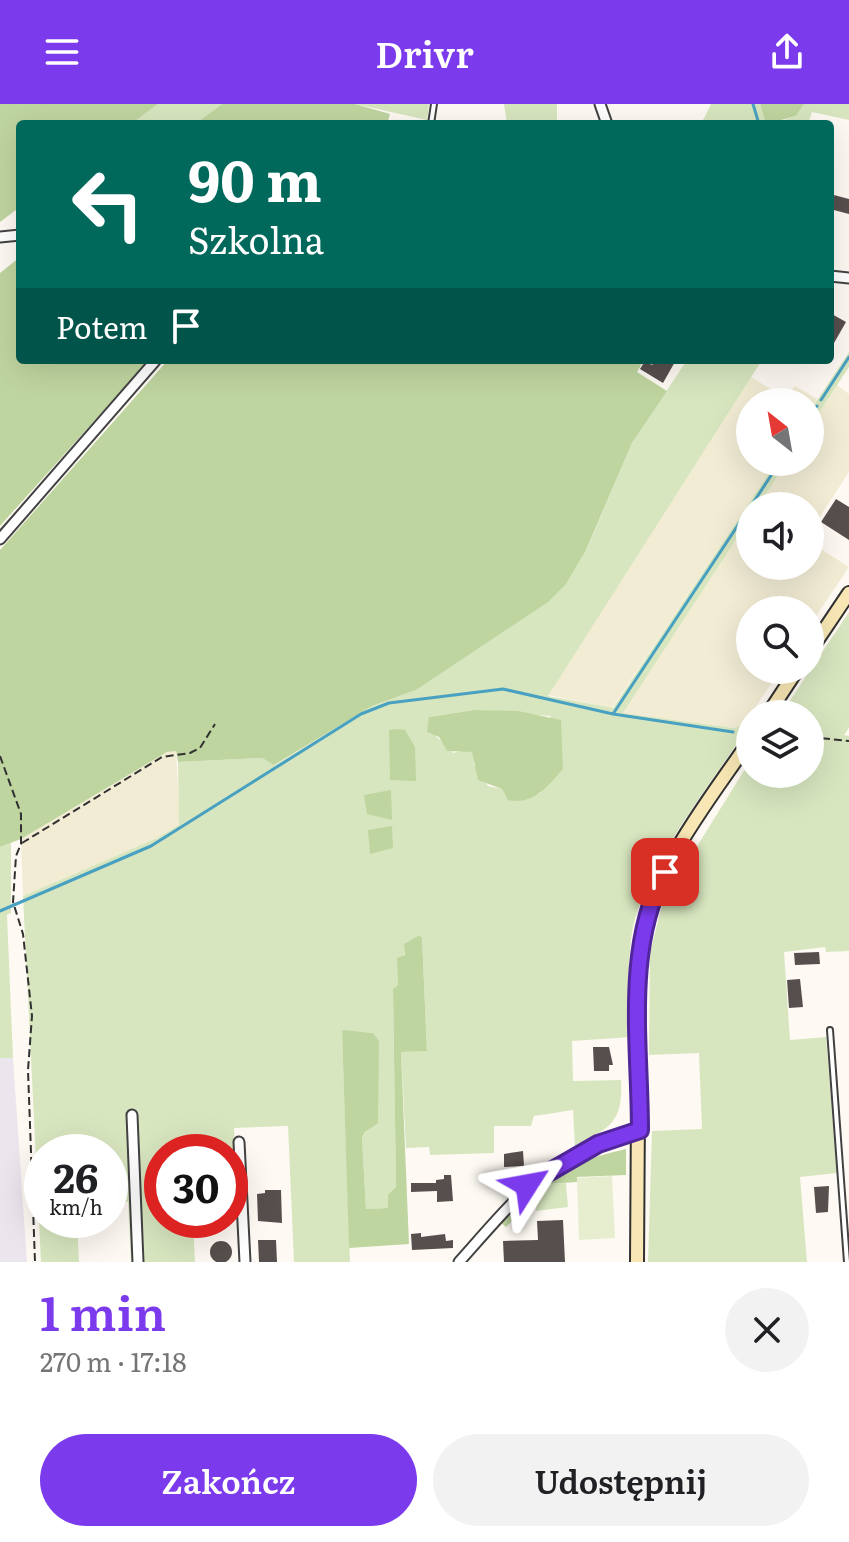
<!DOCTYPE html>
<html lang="pl">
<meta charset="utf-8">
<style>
:root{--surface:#fff;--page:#f2f2f2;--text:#202124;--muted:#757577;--accent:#7c3aed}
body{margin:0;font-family:Literata,serif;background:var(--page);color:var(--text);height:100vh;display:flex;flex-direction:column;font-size:30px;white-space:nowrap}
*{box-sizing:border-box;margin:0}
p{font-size:26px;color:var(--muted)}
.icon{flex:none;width:44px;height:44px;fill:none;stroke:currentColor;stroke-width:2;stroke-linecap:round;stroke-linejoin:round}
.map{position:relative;height:1158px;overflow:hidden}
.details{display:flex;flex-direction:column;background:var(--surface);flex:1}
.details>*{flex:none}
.banner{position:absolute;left:16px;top:16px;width:818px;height:244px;border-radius:8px;box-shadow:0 8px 32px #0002;background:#00695c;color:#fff;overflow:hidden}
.needle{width:52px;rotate:329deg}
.buttons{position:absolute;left:736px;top:284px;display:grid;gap:16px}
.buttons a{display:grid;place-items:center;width:88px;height:88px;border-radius:50%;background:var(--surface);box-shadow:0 8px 32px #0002;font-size:40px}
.speed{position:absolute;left:24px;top:1030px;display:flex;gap:16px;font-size:40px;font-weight:700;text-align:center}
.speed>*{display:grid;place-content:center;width:104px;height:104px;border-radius:50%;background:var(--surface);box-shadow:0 8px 32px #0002;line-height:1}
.speed small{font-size:20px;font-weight:400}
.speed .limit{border:12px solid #d22;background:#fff;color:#111}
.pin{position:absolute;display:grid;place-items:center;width:68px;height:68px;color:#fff;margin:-34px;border-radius:16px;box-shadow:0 4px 12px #0006}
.me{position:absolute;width:88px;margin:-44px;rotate:56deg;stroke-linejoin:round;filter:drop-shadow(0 0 6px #0008)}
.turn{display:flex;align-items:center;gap:28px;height:168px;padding:0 40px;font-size:36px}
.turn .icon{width:104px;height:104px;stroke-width:2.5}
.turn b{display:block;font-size:56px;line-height:68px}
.then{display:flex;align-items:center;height:76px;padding:0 40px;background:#0003;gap:16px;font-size:30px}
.round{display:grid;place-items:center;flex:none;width:84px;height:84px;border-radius:42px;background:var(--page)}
.headline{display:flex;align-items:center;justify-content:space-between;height:136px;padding:0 40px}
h1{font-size:48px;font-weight:600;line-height:60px;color:var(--accent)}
.primary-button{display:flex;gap:16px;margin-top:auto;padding:16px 40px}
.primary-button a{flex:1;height:92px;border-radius:48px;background:var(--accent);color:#fff;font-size:32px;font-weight:600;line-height:92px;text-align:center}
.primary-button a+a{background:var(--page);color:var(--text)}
header{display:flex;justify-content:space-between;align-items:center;height:104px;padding:0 40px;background:var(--accent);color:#fff;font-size:36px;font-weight:600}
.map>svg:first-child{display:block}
</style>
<header><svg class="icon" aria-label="menu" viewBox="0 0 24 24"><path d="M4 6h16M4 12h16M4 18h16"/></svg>Drivr<svg class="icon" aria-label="share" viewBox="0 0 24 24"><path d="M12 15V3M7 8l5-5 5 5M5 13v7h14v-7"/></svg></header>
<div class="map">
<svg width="849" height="1158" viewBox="0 0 849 1158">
<rect width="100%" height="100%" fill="#fefaf3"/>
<path fill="#ebe5ed" d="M0 954H13L27 1158H0Z"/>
<path fill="#f2ecd4" d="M751 273 785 294 795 282 817 295 810 307V298H750V358H776L612 604 548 591Z
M837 281 849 290V368L810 428V402H758L787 358H810V322Z
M750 414V462H810V438L849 463 810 521V506H750V566H780L745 619 734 624 623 609Z
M176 646 180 721 157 734 23 792 21 735 167 648Z"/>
<path fill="#d8e6bf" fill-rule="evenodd" d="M158 0H222L195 20H131Z
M355 0H429L427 16Z
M504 0H557V20H594H507Z
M711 0H760L766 20H701Z
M804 0H849V16L812 8 808 20H772L796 12Z
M849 248V263L810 322V307Z
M687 256H762L548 592 613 604 776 358H787L758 402H750V414L623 609 734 624 745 619 749 622C713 677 646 760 633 823 626 858 631 898 632 933L572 937 573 977 621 976C623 1020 610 1022 575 1043L573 1006 534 1012 531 1022H494V1049L430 1051 429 1043 406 1044 401 948 427 946 422 833 407 838 398 882 393 885 396 1082 391 1087 388 1104 366 1105 362 1034 369 1023 373 929 342 927 350 1158H294L288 1022 234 1024 237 1082 230 1083V1048H162V1116H193L195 1158H131L128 1098H110V1048H42V1116H77L79 1158H41L23 792 157 734 179 721 178 658 262 654 275 661 372 602 416 586 587 445 632 339ZM474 606 550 612 563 665 539 690 506 692 502 685 488 682 474 661 473 648 464 646 453 649 434 630 429 613Z
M849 508V624L844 631 849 632V847L826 848 825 843 784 848 790 936 826 933 837 1069 800 1073 807 1158H648L652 1027 702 1025 699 949 649 951 650 849 663 797 750 657V670H810V610H781Z
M11 739V809L7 811 13 954H0V743Z
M566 1079 568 1103 536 1107V1091L549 1080Z"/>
<path fill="#bfd59f" d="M0 0H158L131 20H20V103L0 118Z
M222 0H355L390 10 387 20H195Z
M760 0H804L796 12 766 20Z
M20 153V256H149L0 422V169Z
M168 256H644L637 268 667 287 632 339 587 444 566 480 548 498 416 586 372 602 274 661 262 654 178 658 176 647 167 648 21 735 0 743V446Z
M474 606 518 607 561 616 563 665C547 683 534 701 508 696L502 685 478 676 472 648 447 647 439 633 427 628 429 613Z
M397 625 405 626 415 643 416 677 390 676 389 626Z
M391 686 392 716 367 710 364 691Z
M392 722 393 744 370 750 368 726Z
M418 832 422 833 427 947 401 948 409 1140 349 1144 342 926 373 929 379 937 378 1019 365 1028 362 1034 366 1105 388 1104V1091L396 1082 393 885 398 881 397 854 405 851 404 840Z
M626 1045V1071L577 1073V1078L549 1080 506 1123 500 1118C543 1073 565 1059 626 1045Z"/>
<path fill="#e7eed0" d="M612 1072 615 1134 579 1136 577 1074Z"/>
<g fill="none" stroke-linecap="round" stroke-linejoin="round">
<path stroke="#49a1c1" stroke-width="3" d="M753 0 759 20
M821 296 849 253
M810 313 817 302
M751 402 780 358
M613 610 750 403
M0 807 151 742 361 610 389 599 503 585 613 610 733 628"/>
</g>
<path fill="#574f4d" d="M830 90 849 95V110L830 105Z
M830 209 846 218 830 246Z
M655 256H676L663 279 640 265 645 257 652 261Z
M836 395 849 403V436L821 418Z
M819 848 820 860 795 861 794 849Z
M800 875 803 903 789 904 787 876Z
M593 943H609L613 961H609V967H594Z
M523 1047 524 1062 504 1063V1050Z
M444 1071H451L453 1097 437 1098V1087L411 1088V1079H436V1076L444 1075Z
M829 1082 828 1108 816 1109 814 1083Z
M265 1086H281L282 1119 258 1117 257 1090 265 1089Z
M563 1116 565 1158H504L503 1137 538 1136 537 1117Z
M421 1129V1133L445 1130 446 1137 453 1136V1144L412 1146 411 1130Z
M258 1136H276L277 1158H259Z
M210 1148a11 11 0 1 1 22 0a11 11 0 1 1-22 0Z"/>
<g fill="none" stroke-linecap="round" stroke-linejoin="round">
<defs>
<path id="lane" d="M431 20 434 0
M830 926 847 1158"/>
<path id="street" d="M600 0 607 20
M0 133 20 131
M830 172 849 174
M0 435 156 256
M132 1011 138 1158
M239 1038 245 1158
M459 1158C518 1092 549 1049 640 1026"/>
<path id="secondary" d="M810 547 849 489
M768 610 797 566
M637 1158 639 850C648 770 706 701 750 636"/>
</defs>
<use href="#lane" stroke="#424242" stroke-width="8"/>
<use href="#street" stroke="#424242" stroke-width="13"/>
<use href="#secondary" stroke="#313131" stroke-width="16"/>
<path stroke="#313131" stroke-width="2" stroke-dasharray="8 4" stroke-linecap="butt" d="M810 633 849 637
M0 652 21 710V740L16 752 13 798 23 830 32 912 28 966 35 1158
M22 739 162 653 190 649 200 644 215 620"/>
<use href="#lane" stroke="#fff" stroke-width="4"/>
<use href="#street" stroke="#fff" stroke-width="9"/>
<use href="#secondary" stroke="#f8e7b4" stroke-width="12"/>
</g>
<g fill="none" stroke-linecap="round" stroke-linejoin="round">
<defs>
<path id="route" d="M527 1081 598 1040 640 1026C640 942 624 843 665 768"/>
</defs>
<use href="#route" stroke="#51269a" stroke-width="20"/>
<use href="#route" stroke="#7c3aed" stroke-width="14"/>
</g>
</svg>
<div class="buttons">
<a><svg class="needle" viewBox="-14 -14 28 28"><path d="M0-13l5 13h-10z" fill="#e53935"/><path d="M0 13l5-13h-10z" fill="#757577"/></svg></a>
<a><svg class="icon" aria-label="sound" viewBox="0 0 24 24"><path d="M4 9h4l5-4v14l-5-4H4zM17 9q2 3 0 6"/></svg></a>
<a><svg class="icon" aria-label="search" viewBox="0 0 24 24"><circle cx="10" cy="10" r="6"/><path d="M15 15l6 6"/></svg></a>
<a><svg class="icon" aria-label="layers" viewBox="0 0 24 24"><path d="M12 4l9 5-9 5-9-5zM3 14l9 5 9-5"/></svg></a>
</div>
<div class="speed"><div>26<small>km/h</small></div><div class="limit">30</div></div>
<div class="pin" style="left:665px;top:768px;background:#d93025"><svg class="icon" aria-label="arrive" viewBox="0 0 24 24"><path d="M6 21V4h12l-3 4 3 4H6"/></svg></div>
<svg class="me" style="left:527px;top:1081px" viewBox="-20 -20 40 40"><path d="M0-17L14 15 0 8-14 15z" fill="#7c3aed" stroke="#fff" stroke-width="4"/></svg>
<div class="banner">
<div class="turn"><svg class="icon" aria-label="left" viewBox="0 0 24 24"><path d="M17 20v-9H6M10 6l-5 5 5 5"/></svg><div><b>90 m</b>Szkolna</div></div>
<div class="then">Potem<svg class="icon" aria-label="arrive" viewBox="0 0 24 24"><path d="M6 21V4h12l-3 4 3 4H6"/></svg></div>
</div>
</div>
<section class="details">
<div class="headline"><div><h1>1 min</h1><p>270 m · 17:18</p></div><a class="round"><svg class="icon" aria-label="close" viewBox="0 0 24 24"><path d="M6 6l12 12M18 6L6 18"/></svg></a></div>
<div class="primary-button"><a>Zakończ</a><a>Udostępnij</a></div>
</section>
